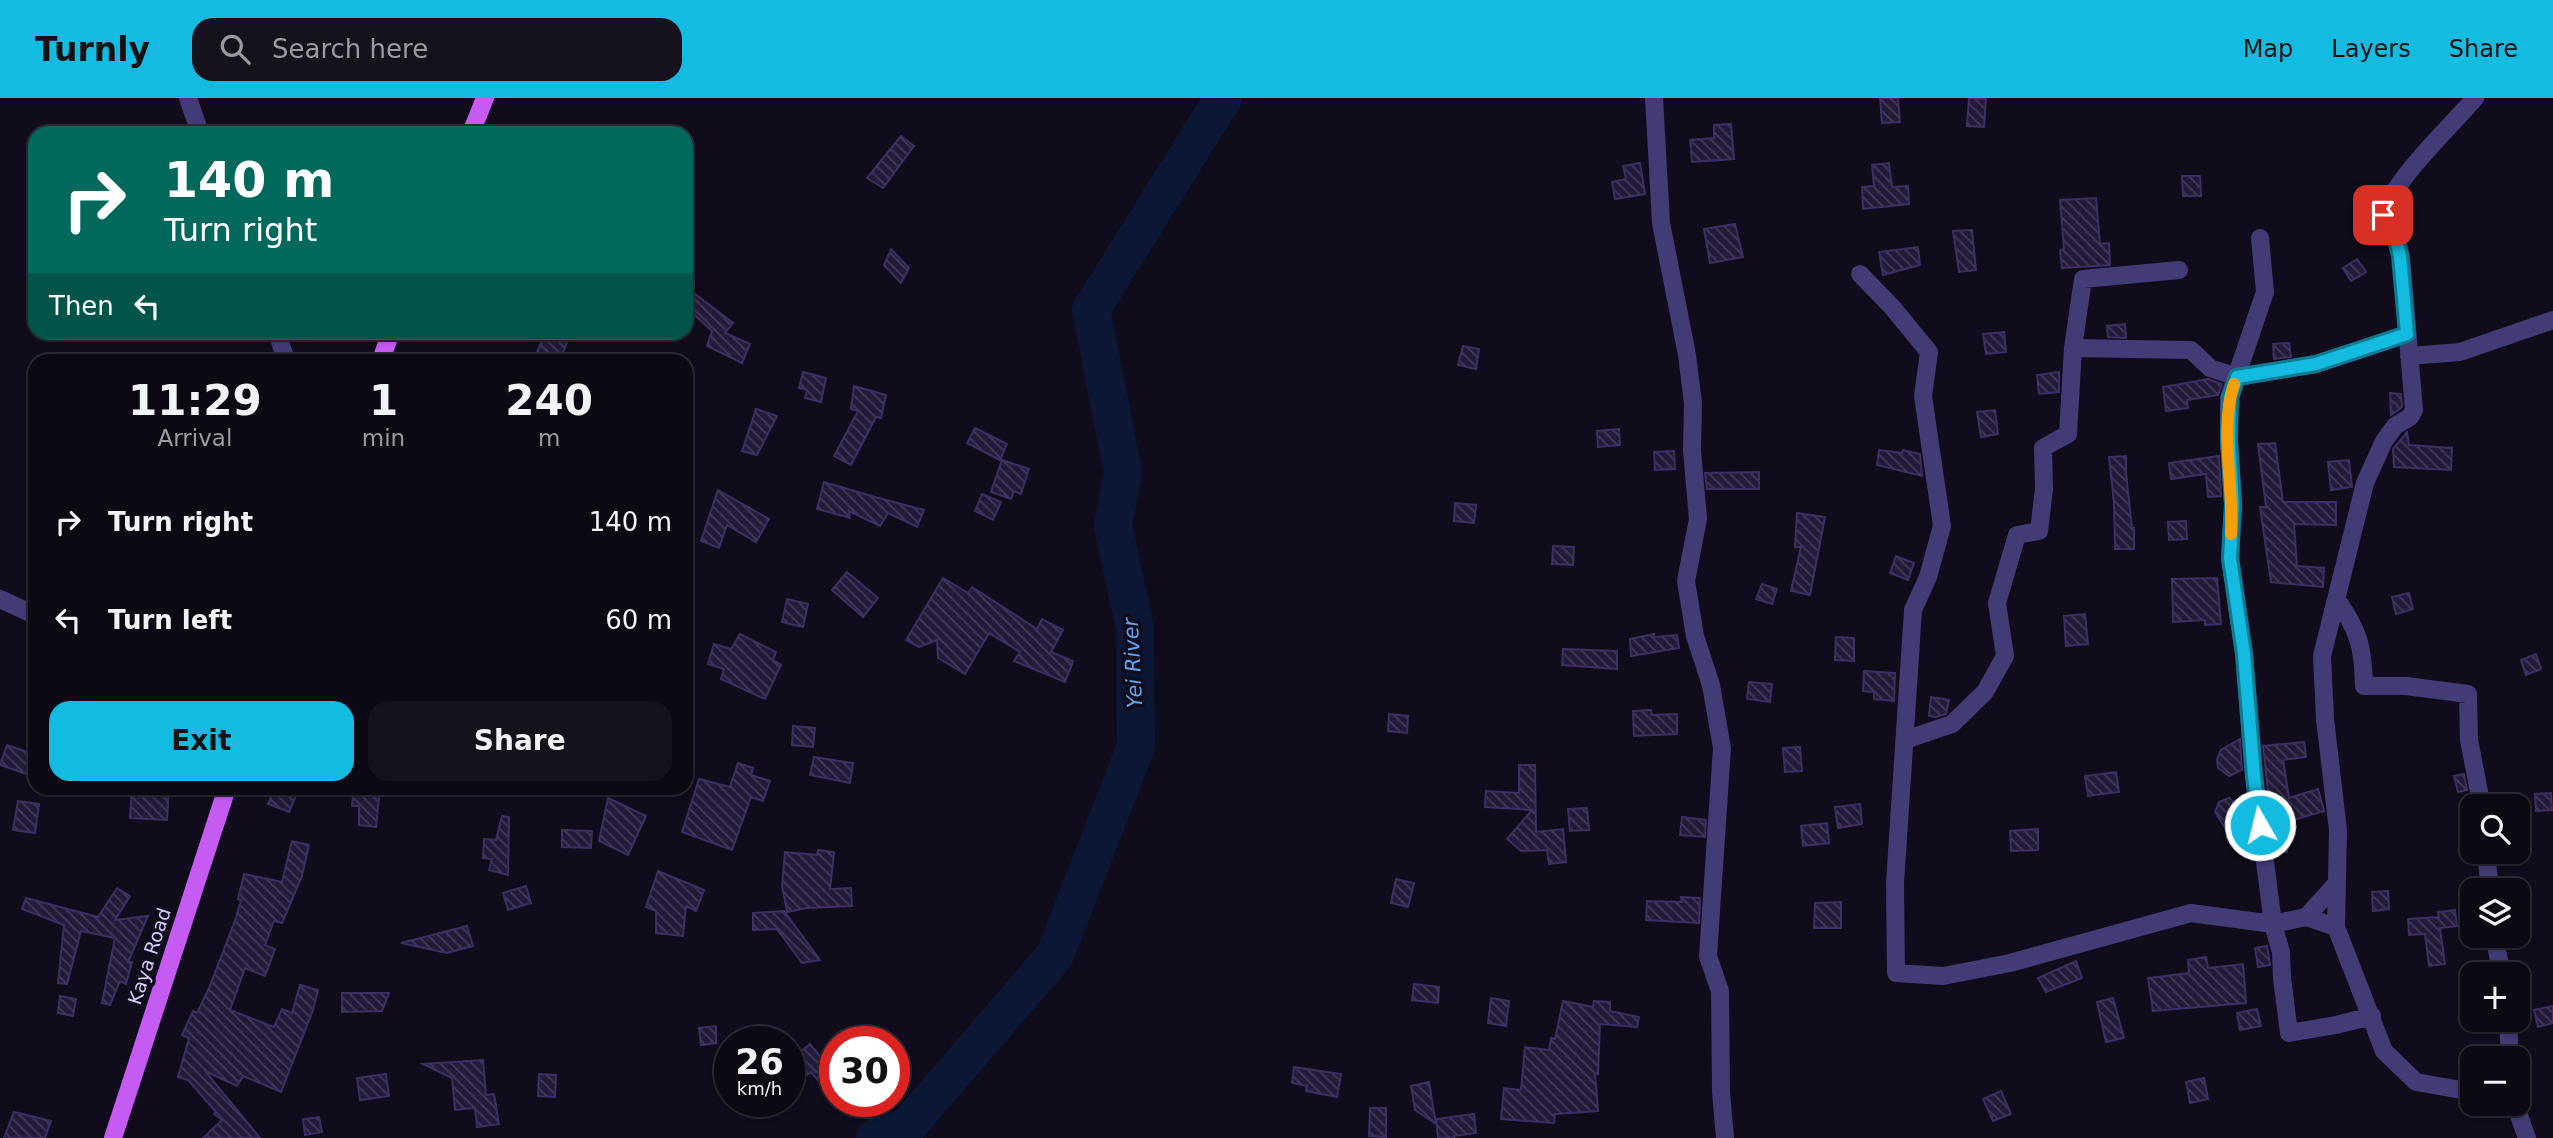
<!DOCTYPE html>
<meta charset="utf-8">
<style>
:root{--surface:#0c0914;--page:#15121d;--text:#f1f3f6;--muted:#9a9aa0;--line:#2c2a34;--accent:#12bbdf}
body{margin:0;font-family:"DejaVu Sans",sans-serif;background:var(--page);color:var(--text);height:100vh;display:flex;flex-direction:column;font-size:26px;white-space:nowrap}
*{box-sizing:border-box;margin:0}
p{font-size:23px;color:var(--muted)}
.icon{flex:none;width:38px;height:38px;fill:none;stroke:currentColor;stroke-width:2;stroke-linecap:round;stroke-linejoin:round}
.map{position:relative;flex:1;overflow:hidden}
.side{position:absolute;left:28px;top:256px;width:665px;height:441px;display:flex;flex-direction:column;background:var(--surface);border-radius:21px;box-shadow:0 2px 5px #0004,0 0 0 2px var(--line)}
.side>*{flex:none}
.banner{position:absolute;left:28px;top:28px;width:665px;height:214px;border-radius:21px;box-shadow:0 2px 5px #0004,0 0 0 2px var(--line);background:#00695c;color:#fff;overflow:hidden}
.tools{position:absolute;left:2460px;top:696px;display:grid;gap:14px}
.tools a{display:grid;place-items:center;width:70px;height:70px;border-radius:14px;background:var(--surface);box-shadow:0 2px 5px #0004,0 0 0 2px var(--line);font-size:35px}
.speed{position:absolute;left:714px;top:928px;display:flex;gap:14px;font-size:35px;font-weight:700;text-align:center}
.speed>*{display:grid;place-content:center;width:91px;height:91px;border-radius:50%;background:var(--surface);box-shadow:0 2px 5px #0004,0 0 0 2px var(--line);line-height:1}
.speed small{font-size:18px;font-weight:400}
.speed .limit{border:10px solid #d22;background:#fff;color:#111}
.pin{position:absolute;display:grid;place-items:center;width:60px;height:60px;color:#fff;margin:-30px;border-radius:14px;box-shadow:0 4px 10px #0006}
.me{position:absolute;width:77px;margin:-38px;rotate:352deg;stroke-linejoin:round;filter:drop-shadow(0 0 5px #0008)}
.turn{display:flex;align-items:center;gap:24px;height:147px;padding:0 21px;font-size:32px}
.turn .icon{width:91px;height:91px;stroke-width:2.5}
.turn b{display:block;font-size:49px;line-height:60px}
.then{display:flex;align-items:center;height:66px;padding:0 21px;background:#0003;gap:14px;font-size:26px}
.eta{display:flex;justify-content:space-evenly;align-items:center;height:119px;text-align:center}
.eta b{font-size:42px;font-weight:700;line-height:49px}
.cta{display:flex;gap:14px;margin-top:auto;padding:14px 21px}
.cta a{flex:1;height:80px;border-radius:21px;background:var(--accent);color:#111;font-size:28px;font-weight:700;line-height:80px;text-align:center}
.cta a+a{background:var(--page);color:var(--text)}
ul{padding:0;list-style:none}
li{display:flex;align-items:center;gap:21px;height:98px;padding:0 21px}
li div{flex:1}
li b{display:block;font-size:26px}
li em{font-style:normal}
header{display:flex;align-items:center;gap:42px;box-sizing:border-box;height:98px;padding:0 35px;background:var(--accent);color:#111}
header strong{font-size:33px}
nav{display:flex;gap:38px;margin-inline-start:auto;font-size:24px}
.search{width:490px;height:63px;background:var(--page);display:flex;align-items:center;gap:18px;box-sizing:border-box;padding:0 24px;border-radius:21px;color:var(--muted);font-size:26px}
.map>svg:first-child{display:block}
</style>
<header>
<strong>Turnly</strong>
<div class="search"><svg class="icon" aria-label="search" viewBox="0 0 24 24"><circle cx="10" cy="10" r="6"/><path d="M15 15l6 6"/></svg>Search here</div>
<nav><a>Map</a><a>Layers</a><a>Share</a></nav>
</header>
<div class="map">
<svg width="2553" height="1040" viewBox="0 0 2553 1040">
<defs>
<pattern id="building-back-hatch" width="6" height="6" patternUnits="userSpaceOnUse" patternTransform="scale(1.75)"><rect width="6" height="6" fill="#231a3a"/><path d="M-1 5l2 2M0 0l6 6M5-1l2 2" fill="none" stroke="#423a57"/></pattern>
</defs>
<rect width="100%" height="100%" fill="#100c1b"/>
<g fill="none" stroke-linecap="round" stroke-linejoin="round">
<path stroke="#0c1735" stroke-width="38" d="M875 1040 907 1029 1055 857 1136 648 1135 530 1113 428 1123 374 1091 212 1223 0"/>
</g>
<path fill="url(#building-back-hatch)" stroke="#3d2e64" stroke-width="2" d="M1880 0H1898L1900 24 1882 25Z
M1969 0 1986 1 1984 29 1967 28Z
M1731 26 1734 61 1692 64 1690 42 1714 40V27Z
M901 38 914 48 883 90 867 80Z
M1640 65 1645 96 1615 101 1612 84 1626 81 1623 68Z
M1889 65 1892 89 1908 88 1909 106 1863 111 1862 89 1874 88 1872 67Z
M2182 78H2200L2201 98H2183Z
M2096 100 2100 146 2109 145 2110 167 2062 170 2060 152 2064 151 2060 102Z
M1735 126 1743 159 1710 165 1704 131Z
M1972 132 1976 172 1959 174 1953 133Z
M1918 149 1920 167 1883 177 1879 154Z
M891 151 909 170 901 185 884 167Z
M2357 161 2366 174 2351 183 2343 170Z
M686 189 733 225 725 235 750 246 742 265 707 248 712 233 686 209Z
M2125 226 2126 240 2108 239 2107 228Z
M546 234H571L560 262 537 254Z
M2004 234 2006 254 1986 256 1983 236Z
M2289 245 2291 259 2274 261 2273 246Z
M1463 248 1479 251 1476 271 1458 267Z
M803 274 826 280 821 304 805 300 807 292 799 290Z
M2059 274V294L2039 296 2037 277Z
M2208 281 2222 286 2218 297 2187 302 2188 310 2166 313 2163 289Z
M854 288 886 297 881 320 876 319 851 367 834 358 858 313 851 311Z
M2390 295 2401 296 2402 309 2391 317Z
M756 311 777 318 757 357 742 353Z
M1995 312 1998 336 1981 339 1977 314Z
M975 330 1007 346 1000 362 967 345Z
M1619 331 1620 347 1598 349 1597 333Z
M2407 334 2409 347 2452 350 2451 372 2394 369 2393 351Z
M2275 345 2283 404H2336V427L2294 426 2297 468 2324 470 2323 489 2271 484 2260 409H2266L2258 346Z
M1879 352 1902 355 1903 352 1920 356 1922 378 1877 367Z
M1674 353 1675 371 1655 372 1654 354Z
M2126 358V375L2132 430H2134V451H2115L2114 405 2109 359Z
M2219 358 2221 398 2208 399 2206 376 2171 381 2169 365Z
M1002 362 1029 371 1021 396 1014 393 1011 401 991 394Z
M2349 362 2352 389 2331 392 2328 364Z
M1759 374V391H1707L1705 375Z
M824 384 875 399 924 412 917 429 888 415 880 428 849 413 850 420 817 411Z
M718 392 769 421 756 444 727 427 719 450 701 443Z
M982 396 1001 404 993 422 975 413Z
M1455 405 1476 407 1474 425 1454 423Z
M1797 415 1825 419 1810 497 1791 493 1801 449H1795Z
M2186 423 2187 441 2169 442 2168 424Z
M1553 448 1574 449 1573 467 1552 466Z
M1896 458 1914 465 1908 482 1890 475Z
M847 474 878 500 863 519 832 492Z
M943 480 968 495 972 489 1037 531 1042 521 1063 532 1051 554 1073 563 1065 584 1014 563 1020 554 989 535 965 576 938 560 937 542 919 549 906 542Z
M2217 480 2221 526 2205 527V522L2173 524 2172 481Z
M1762 486 1777 491 1772 506 1756 501Z
M2409 495 2413 511 2396 516 2392 499Z
M787 501 808 506 803 529 782 524Z
M2085 516 2088 546 2066 548 2064 518Z
M740 536 776 554 773 562 781 567 765 601 721 581 724 571 708 566 714 546 731 551Z
M1654 536V539L1677 537 1679 550 1631 558 1630 541Z
M1836 539 1854 540V563L1835 562Z
M1563 551 1617 553V571L1562 567Z
M2536 556 2541 571 2526 577 2521 562Z
M1864 573 1895 575 1894 603 1874 601V594L1863 593Z
M1749 584 1772 586 1770 604 1747 601Z
M1931 599 1949 602 1946 616 1936 619 1929 618Z
M1651 612 1652 617 1677 616V636L1634 638 1633 613Z
M1389 616 1408 618 1407 635 1388 633Z
M793 628 815 630 813 649 792 647Z
M2240 641 2242 672 2229 678 2218 670 2217 661 2221 652Z
M2304 644 2306 659 2283 662 2289 700 2318 691 2324 713 2286 724 2287 754 2275 755 2263 648Z
M7 647 33 656 27 676 0 667Z
M1800 649 1802 673 1785 674 1783 650Z
M814 659 853 665 850 685 810 677Z
M738 665 753 670 751 677 770 683 763 703 751 699 732 752 682 734 699 681 730 689Z
M1519 667H1535L1536 734 1563 731 1566 764 1549 766 1547 752 1521 753 1507 741 1532 712 1485 709 1486 693 1519 695Z
M2116 674 2119 694 2088 698 2085 678Z
M2464 676 2467 692 2458 694 2454 678Z
M132 690H169L167 722 130 720Z
M275 690H299L289 714 268 706Z
M354 690H380L376 729 359 727V708H352Z
M2551 695 2552 712 2536 713 2535 696Z
M608 700 646 718 628 757 599 743Z
M2229 700 2240 709 2228 735 2215 714 2219 704Z
M18 703 39 706 35 735 13 732Z
M1860 706 1862 726 1838 730 1835 709Z
M1587 710 1589 732 1570 733 1568 711Z
M502 718 509 719 508 777 489 772 492 761 483 760 484 741 496 742Z
M1682 719 1706 722 1705 739 1680 737Z
M1827 725 1829 745 1803 748 1801 728Z
M2038 731V752L2011 753 2010 733Z
M562 732 592 733 591 750 562 749Z
M292 743 309 747 302 778 282 825 274 823 265 847 275 851 265 878 245 870 230 912 274 929 282 911 292 915 300 887 318 892 313 912 281 994 243 978 237 988 205 973 260 1040H203L222 1022 214 1016 216 1014 188 982 178 979 189 940 182 937 193 913 197 915 209 890 236 820 241 802 238 801 244 776 282 784Z
M818 752 834 754 830 791 851 790 852 808 807 810 787 814 782 787 785 754 817 757Z
M658 773 704 792 696 813 686 808 683 838 656 835V813L646 809Z
M1396 781 1414 785 1408 809 1391 805Z
M526 788 531 805 508 812 503 795Z
M117 790 130 798 115 822 148 818 128 864H132L126 886 120 883 110 907 102 905 115 840 81 833 67 886 58 885 64 827 22 811 26 800 98 819Z
M2388 793 2389 811 2373 813 2372 794Z
M1681 799 1700 800 1699 825 1646 822 1647 803 1682 804Z
M1841 804V830H1814L1815 805Z
M2455 812 2457 828 2440 830 2445 866 2429 868 2425 836 2409 837 2408 821 2439 819 2438 814Z
M784 813 820 862 802 865 777 831 753 832V815Z
M467 828 473 848 447 855 401 845Z
M2267 848 2270 867 2258 869 2255 850Z
M2206 859 2208 870 2243 866 2246 905 2153 913 2148 880 2189 875 2188 862Z
M2076 863 2082 880 2046 894 2038 880Z
M1414 886 1439 889 1438 905 1412 902Z
M342 895H389L382 913 342 914Z
M60 898 76 901 73 918 58 915Z
M1491 900 1509 903 1506 928 1488 925Z
M2113 900 2124 940 2106 944 2097 904Z
M1563 903 1593 909 1594 903 1610 904V913L1639 919 1637 929 1600 926 1598 976 1595 975 1598 1013 1555 1016 1554 1025 1501 1021 1504 990 1521 992 1525 949 1549 952 1551 940 1555 941Z
M2553 908V925L2538 929 2534 912Z
M2257 911 2261 928 2240 932 2237 915Z
M716 928V945L701 947 699 930Z
M789 939 799 955 810 946 835 976V1002L811 974 789 989Z
M483 962 486 997 494 996 499 1026 477 1029 475 1010 455 1012 452 980 423 966Z
M1294 969 1341 976 1337 999 1306 993 1307 988 1292 985Z
M386 976 389 998 360 1002 357 980Z
M539 976 556 977 555 999 538 998Z
M2204 980 2208 1001 2190 1005 2186 984Z
M1429 984 1436 1026 1415 1012 1411 988Z
M2001 993 2011 1016 1993 1023 1983 1001Z
M1370 1010H1386V1039L1369 1038Z
M14 1014 51 1023 45 1040H4Z
M1474 1016 1476 1035 1454 1038V1040H1438L1436 1021Z
M319 1019 322 1034 305 1037 303 1021Z"/>
<g fill="none" stroke-linecap="round" stroke-linejoin="round">
<path stroke="#423b76" stroke-width="18" d="M188 0 200 35
M1654 0 1661 125 1687 257 1693 305 1692 352 1698 421 1686 483 1695 538 1711 587 1722 650 1708 858 1720 893 1721 994 1725 1040
M2260 140 2265 194 2229 300V342L2233 407 2230 460 2244 556 2254 678 2273 826 2281 854 2282 880 2289 935 2336 927 2372 918
M1860 176 1892 209 1929 254 1923 298 1942 428 1928 479 1913 512 1895 785 1896 875 1943 878 2010 865 2191 815 2273 826 2306 819 2336 829
M277 234 286 262
M2073 250 2191 252 2210 270 2237 279 2316 266 2407 236
M2409 258 2460 254 2553 222
M0 501 35 517
M2337 502C2359 533 2363 549 2364 588H2406L2468 596 2469 642 2482 709
M1905 642 1952 626 1985 594 2005 558 1997 505 2017 437 2039 433 2044 391 2043 350 2068 336 2073 250 2083 181 2179 172
M2486 754 2490 793
M2306 819 2337 785
M2494 838 2502 877
M2508 922 2510 961
M2473 994 2416 984 2384 953 2336 829 2338 732 2325 621 2322 558 2365 385 2384 343 2395 328 2410 319 2414 312 2401 158 2394 133 2381 125C2388 85 2449 31 2475 0
M2515 1006 2527 1040"/>
<path stroke="#c55bf2" stroke-width="18" d="M471 35 485 0
M381 262 391 234
M113 1040 227 690"/>
</g>
<g fill="none" stroke-linecap="round" stroke-linejoin="round">
<defs>
<path id="route" d="M2260 727 2254 678 2244 556 2230 460 2233 407 2229 342 2230 300 2237 279 2316 266 2407 236 2400 158 2394 133 2381 125 2383 117"/>
</defs>
<use href="#route" stroke="#0c7a91" stroke-width="18"/>
<use href="#route" stroke="#12bbdf" stroke-width="12"/>
<path stroke="#f59e0b" stroke-width="12" d="M2231 436C2234 389 2219 330 2234 286"/>
</g>
<g text-anchor="middle" dominant-baseline="central" stroke-width="7" stroke-linejoin="round" paint-order="stroke">
<g font-size="19" fill="#d4cbfb" stroke="#100c1b">
<text transform="translate(149 858) rotate(-72)">Kaya Road</text>
</g>
<g font-size="21" font-style="italic" fill="#61a4f2" stroke="#100c1b">
<text transform="translate(1133 565) rotate(-93)">Yei River</text>
</g>
</g>
</svg>
<div class="tools">
<a><svg class="icon" aria-label="search" viewBox="0 0 24 24"><circle cx="10" cy="10" r="6"/><path d="M15 15l6 6"/></svg></a>
<a><svg class="icon" aria-label="layers" viewBox="0 0 24 24"><path d="M12 4l9 5-9 5-9-5zM3 14l9 5 9-5"/></svg></a>
<a>+</a>
<a>−</a>
</div>
<div class="speed"><div>26<small>km/h</small></div><div class="limit">30</div></div>
<div class="pin" style="left:2383px;top:117px;background:#d93025"><svg class="icon" aria-label="arrive" viewBox="0 0 24 24"><path d="M6 21V4h12l-3 4 3 4H6"/></svg></div>
<svg class="me" style="left:2260px;top:727px" viewBox="-20 -20 40 40"><circle r="17" fill="#12bbdf" stroke="#fff" stroke-width="3"/><path d="M0-11L8 9 0 5-8 9z" fill="#fff"/></svg>
<div class="banner">
<div class="turn"><svg class="icon" aria-label="right" viewBox="0 0 24 24"><path d="M7 20v-9h11M14 6l5 5-5 5"/></svg><div><b>140 m</b>Turn right</div></div>
<div class="then">Then<svg class="icon" aria-label="left" viewBox="0 0 24 24"><path d="M17 20v-9H6M10 6l-5 5 5 5"/></svg></div>
</div>
<section class="side">
<div class="eta">
<div><b>11:29</b><p>Arrival</p></div>
<div><b>1</b><p>min</p></div>
<div><b>240</b><p>m</p></div>
</div>
<ul>
<li><svg class="icon" aria-label="right" viewBox="0 0 24 24"><path d="M7 20v-9h11M14 6l5 5-5 5"/></svg><div><b>Turn right</b></div><em>140 m</em></li>
<li><svg class="icon" aria-label="left" viewBox="0 0 24 24"><path d="M17 20v-9H6M10 6l-5 5 5 5"/></svg><div><b>Turn left</b></div><em>60 m</em></li>
</ul>
<div class="cta"><a>Exit</a><a>Share</a></div>
</section>
</div>
